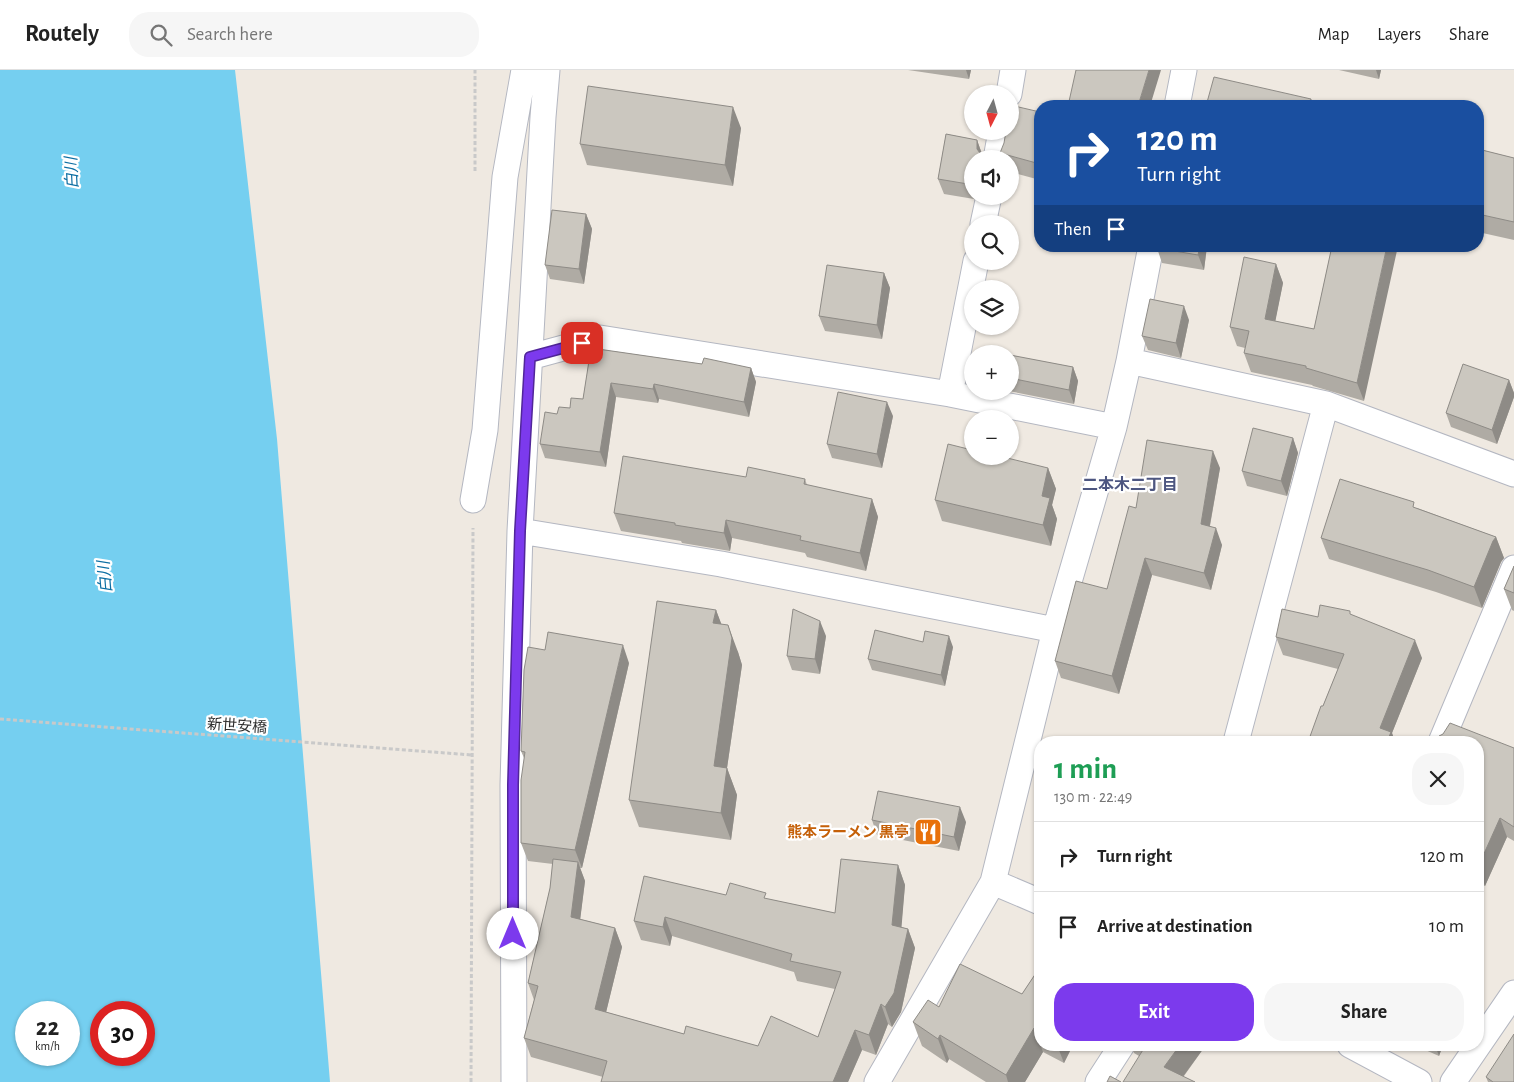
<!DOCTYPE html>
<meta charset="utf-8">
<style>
:root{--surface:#fff;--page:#f6f6f6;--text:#222;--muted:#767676;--line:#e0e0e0;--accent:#7c3aed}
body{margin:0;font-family:"Alegreya Sans","Noto Sans JP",sans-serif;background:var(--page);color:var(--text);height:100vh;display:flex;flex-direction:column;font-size:19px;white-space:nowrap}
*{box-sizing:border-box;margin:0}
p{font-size:16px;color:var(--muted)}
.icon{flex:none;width:28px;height:28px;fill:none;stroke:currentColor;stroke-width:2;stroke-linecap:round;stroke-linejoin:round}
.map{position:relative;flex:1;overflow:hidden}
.side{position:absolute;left:1034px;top:666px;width:450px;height:315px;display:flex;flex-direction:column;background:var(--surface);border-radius:20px;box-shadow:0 1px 4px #0004}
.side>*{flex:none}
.guide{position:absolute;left:1034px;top:30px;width:450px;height:152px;border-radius:20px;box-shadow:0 1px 4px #0004;background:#1a4fa0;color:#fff;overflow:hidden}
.needle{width:32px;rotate:186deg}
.controls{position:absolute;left:964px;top:15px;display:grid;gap:10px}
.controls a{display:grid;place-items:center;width:55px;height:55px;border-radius:50%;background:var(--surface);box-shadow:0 1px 4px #0004;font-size:25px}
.speed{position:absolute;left:15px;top:931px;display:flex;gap:10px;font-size:25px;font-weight:700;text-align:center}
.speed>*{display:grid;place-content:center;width:65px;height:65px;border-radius:50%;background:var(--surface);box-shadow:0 1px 4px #0004;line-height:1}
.speed small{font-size:12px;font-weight:400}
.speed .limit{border:8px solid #d22;background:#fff;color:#111}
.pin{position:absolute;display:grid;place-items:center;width:42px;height:42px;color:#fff;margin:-21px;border-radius:10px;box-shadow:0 2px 8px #0006}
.me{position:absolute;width:55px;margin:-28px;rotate:0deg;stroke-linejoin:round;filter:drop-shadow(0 0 4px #0008)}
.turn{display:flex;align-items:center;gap:18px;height:105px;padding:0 20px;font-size:22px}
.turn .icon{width:65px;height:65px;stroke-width:2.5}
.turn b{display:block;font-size:35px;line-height:42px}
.then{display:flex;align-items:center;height:48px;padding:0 20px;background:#0003;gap:10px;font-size:19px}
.round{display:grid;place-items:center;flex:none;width:52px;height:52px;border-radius:20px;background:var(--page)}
.headline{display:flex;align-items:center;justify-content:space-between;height:85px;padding:0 20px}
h1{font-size:30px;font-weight:700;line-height:38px;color:#1e9e55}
.button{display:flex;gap:10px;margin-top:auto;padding:10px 20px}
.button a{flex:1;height:58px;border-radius:20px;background:var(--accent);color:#fff;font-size:20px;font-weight:700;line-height:58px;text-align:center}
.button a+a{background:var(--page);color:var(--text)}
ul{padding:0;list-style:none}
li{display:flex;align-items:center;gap:15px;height:70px;padding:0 20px;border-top:1px solid var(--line)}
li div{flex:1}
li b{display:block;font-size:19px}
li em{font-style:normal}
header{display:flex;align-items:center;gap:30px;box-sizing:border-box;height:70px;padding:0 25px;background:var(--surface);border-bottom:1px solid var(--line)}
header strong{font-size:24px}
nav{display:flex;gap:28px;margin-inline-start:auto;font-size:18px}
.search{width:350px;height:45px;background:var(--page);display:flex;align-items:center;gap:12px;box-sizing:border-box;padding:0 18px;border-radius:20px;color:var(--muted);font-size:19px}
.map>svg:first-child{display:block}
</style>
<header>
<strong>Routely</strong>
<div class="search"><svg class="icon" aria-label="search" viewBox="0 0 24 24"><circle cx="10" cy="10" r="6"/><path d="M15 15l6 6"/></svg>Search here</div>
<nav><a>Map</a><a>Layers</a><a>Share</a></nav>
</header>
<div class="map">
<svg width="1514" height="1012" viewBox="0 0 1514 1012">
<rect width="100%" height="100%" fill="#efe9e1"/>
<path fill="#75cff0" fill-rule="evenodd" d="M0 0H235L277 369 330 1012H0ZM69 942V985H26V942ZM101 942H144V985H101Z"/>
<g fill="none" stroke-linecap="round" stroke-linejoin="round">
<defs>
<path id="street" d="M1009 24 1013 0
M1177 36 1184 0
M996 89 1001 61
M983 154 989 126
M530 287 600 268 950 324 1114 357
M1129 291 1326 334 1514 404
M950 324 976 191
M473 430 485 360 505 107 524 0
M520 461 721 494 1055 560
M1236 672 1326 334
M1441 672 1514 498
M993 812 1040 832
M1350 975 1419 1012
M514 1012 513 715 520 461 543 47 547 0
M877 1012 993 812 1055 560 1114 357 1129 291 1151 176
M1098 1012 1122 975
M1453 1012 1514 923"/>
</defs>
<use href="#street" stroke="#b4b7c1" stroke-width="27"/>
<path stroke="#c9c9c9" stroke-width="3" stroke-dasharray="4 2.5" stroke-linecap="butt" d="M475 101V0
M0 649 472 685
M471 1012 473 458"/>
<use href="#street" stroke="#fff" stroke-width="25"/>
</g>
<path fill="#afaba4" d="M908 0H971L969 9Z
M1339 0H1381L1379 9Z
M1040 42V110L1010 102V89H1002L1000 83Z
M741 58 733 116 587 95 580 74Z
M946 64 977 70 982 84V89H972V126H975L974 129 944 124 938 109Z
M1478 79 1514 88V170L1478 162Z
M586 144 592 159 584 214 550 209 545 195Z
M1207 176 1204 200 1162 193 1157 178Z
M1332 176 1364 331 1313 316 1312 315 1251 302 1244 283 1245 278 1237 276 1230 257 1276 194 1283 213 1275 251 1314 259Z
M884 203 890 218 882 269 825 261 819 246Z
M1189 250 1181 288 1148 280 1142 266Z
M591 278 702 294 751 298 756 312 749 347 659 329 658 333 616 327 606 397 545 388 540 374 557 344 570 338 583 329Z
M1010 285 1073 297 1078 311 1074 334 1009 321H1010Z
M1509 310 1514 323V327L1497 374 1451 357 1446 343Z
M893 346 882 398 832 388 827 374Z
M1293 368 1298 383 1287 426 1247 416 1242 401Z
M1048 398 1056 419 1052 435 1057 449 1051 476 942 451 935 430Z
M1220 398 1210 456 1222 475 1211 520 1152 505 1119 624 1061 608 1055 591 1107 519 1136 438Z
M746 407 805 409 807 415 872 429 878 447 866 501 807 487 805 483 732 468 730 481 682 473 681 471 621 461 614 443Z
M1417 438 1496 467 1504 488 1501 492 1482 538 1436 522 1329 489 1321 468Z
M1514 496V541L1512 540 1504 519Z
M716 540 721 554 738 582 742 595 727 698 737 725 731 770 639 757 629 730Z
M1352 545 1422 588 1392 663 1395 672H1308L1338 599 1283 585 1276 567 1318 547Z
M826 566 820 604 792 600 787 586Z
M923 572 953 577 945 616 872 600 868 589Z
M629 593 582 798H580L585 811 580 849 615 858 622 877 606 942 684 964 758 976 818 967 835 919 797 911 794 902 672 866 670 876 641 870 634 851 726 825 768 829 835 843 898 795 905 815 901 857 908 859 915 878 901 942 892 957 888 954 876 985 862 980 848 1012H601L603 1007 531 987 524 968 534 930 528 913 550 818 553 794 528 791 521 773 524 688 521 681Z
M1478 672 1514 678V771L1507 767 1485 816 1478 812Z
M872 750 966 752 959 781 877 765Z
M1040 897V975H1073L1064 993 1043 982 1025 1012H986L949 989 947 993 922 976 913 952 939 937 1022 924Z
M1131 975H1206L1184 1006 1139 986 1134 983Z
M1414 975H1443L1439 986Z
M1486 1007 1514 1012H1488Z"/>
<path fill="#8e8b86" d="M966 0H971L969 9Z
M1149 0H1161L1150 36H1138Z
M1376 0H1381L1379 9Z
M1311 29 1314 36H1309Z
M733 37 741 58 733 116 725 95Z
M977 70 982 84V89H979L977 79Z
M972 103V125L968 114Z
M586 144 592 159 584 214 579 199Z
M1200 176H1207L1204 200 1198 185Z
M1387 176H1398L1364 331 1357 313Z
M1276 194 1283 213 1272 268 1265 249Z
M884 203 890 218 882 269 877 255Z
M1184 236 1189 250 1181 288 1176 273Z
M1073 297 1078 311 1074 334 1069 320Z
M751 298 756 312 749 347 744 332Z
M1509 310 1514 323V327L1497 374 1492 360Z
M611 313 616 327 606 397 600 382Z
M654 314 659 329 658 333 653 319Z
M887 332 893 346 882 398 877 384Z
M1293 368 1298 383 1287 426 1281 411Z
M1213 381 1220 398 1207 471 1201 454Z
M1048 398 1056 419 1052 435 1057 449 1051 476 1043 455 1042 426Z
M872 429 878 447 866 501 860 483Z
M726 450 732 468 730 481 724 463Z
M1216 458 1222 475 1211 520 1204 503Z
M1496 467 1504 488 1501 492 1482 538 1474 517 1493 471Z
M1145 488 1152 505 1119 624 1112 606Z
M716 540 726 566 713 553Z
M820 551 826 566 820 604 815 589Z
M728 555 738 582 742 595 727 698 737 725 731 770 721 743 714 696Z
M949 566 953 577 945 616 941 605Z
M1415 570 1422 588 1392 663 1395 672H1386L1380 658Z
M623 575 629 593 582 798 575 780Z
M960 737 966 752 959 781 954 767Z
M1500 748 1507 767 1485 816 1478 797Z
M578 792 585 811 578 867 571 847Z
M898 795 905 815 900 875 892 855Z
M665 847 672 866 670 876 663 857Z
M615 858 622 877 602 959 595 939Z
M908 859 915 878 901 942 892 957 885 937Z
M881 934 888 954 876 985 869 965Z
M1034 958 1043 982 1025 1012H1008L1006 1005Z
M855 960 862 980 848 1012H833Z
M940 965 949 989 947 993 938 969Z
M1057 975H1073L1064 993Z
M1180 975H1206L1179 1012 1164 997Z
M1435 975H1443L1439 986Z"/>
<path fill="#cbc7bf" stroke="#8e8b86" d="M1076 0H1149L1138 36H1068Z
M1214 7 1311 29 1309 36H1206Z
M588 16 733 37 725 95 580 74Z
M1010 35 1040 42V94L1000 83 1004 73 1006 61H1010Z
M946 64 977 70V79L980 83 979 89H972V103L968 114 938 109Z
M1478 79 1514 88V152L1478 144Z
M552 140 586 144 579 199 545 195Z
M1157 176H1200L1198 185 1157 178Z
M1332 176H1387L1357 313 1306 298V296L1244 283 1249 261 1230 257 1244 187 1276 194 1265 249 1314 259Z
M827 195 884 203 877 255 819 246Z
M1150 229 1184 236 1176 273 1142 266Z
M591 278 702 294 704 288 751 298 744 332 654 314 653 319 611 313 600 382 540 374 545 342 557 344 559 337 570 338 571 328 583 329Z
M989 281 1005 284H989Z
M1010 285 1073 297 1069 320 1010 308Z
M1463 294 1509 310 1492 360 1446 343Z
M838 322 887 332 877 384 827 374Z
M1253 358 1293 368 1281 411 1242 401Z
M1147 370 1213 381 1201 454 1216 458 1204 503 1145 488 1112 606 1055 591 1076 511 1107 519 1129 436 1136 438Z
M948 374 972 380V386H999L1048 398 1042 426 1050 428 1043 455 935 430Z
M623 386 746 407 748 397 805 409 804 414 872 429 860 483 800 470 801 466 726 450 724 463 675 455V453L614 443Z
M1340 409 1414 432 1413 437 1496 467 1493 471 1474 517 1428 500 1321 468Z
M1514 496V523L1504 519Z
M657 531 716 540 713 553 728 555 732 568 714 696 727 698 721 743 629 730Z
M1320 535 1350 541V544L1415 570 1380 658 1391 662 1387 672H1308L1321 636H1323L1344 584 1276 567 1282 539 1318 547Z
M793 539 820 551 815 589 787 586Z
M875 560 923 572 925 561 949 566 941 605 868 589Z
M548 562 623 575 575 780 521 773V710L525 682 521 681 524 600 528 577 545 580Z
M1450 653 1514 678V757L1500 748 1478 797V672H1436L1439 666 1443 664Z
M878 721 960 737 954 767 872 750Z
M553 789 578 792 571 847 615 858 595 939 684 964 686 956 758 976 771 946 818 967 841 902 790 891 792 884 665 847 663 857 634 851 644 806 726 825 730 813 766 823 764 828 835 843 841 789 898 795 892 855 908 859 894 923 885 937 881 934 869 965 855 960 833 1012H601L607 991 524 968 538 916 528 913 550 818Z
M960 894 1022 924 1040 897V961L1034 958 1006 1005 940 965 938 969 913 952 928 930 939 937Z
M1514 964V1012H1493L1486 1007Z
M1146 975H1180L1164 997 1195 1012H1123Z
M1110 1006 1121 1012H1107Z"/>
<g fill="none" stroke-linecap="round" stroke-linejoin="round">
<defs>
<path id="route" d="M513 864V715L520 461 530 287 582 273"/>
</defs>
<use href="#route" stroke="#51269a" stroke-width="12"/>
<use href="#route" stroke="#7c3aed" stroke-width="9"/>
</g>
<defs>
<symbol id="restaurant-square" viewBox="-11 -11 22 22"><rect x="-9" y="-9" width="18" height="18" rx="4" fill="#e8710a" stroke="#fff"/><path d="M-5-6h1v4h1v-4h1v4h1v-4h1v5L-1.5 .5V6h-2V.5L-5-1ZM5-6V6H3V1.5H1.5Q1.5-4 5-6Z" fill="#fff"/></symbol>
</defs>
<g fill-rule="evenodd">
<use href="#restaurant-square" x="912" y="746" width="32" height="32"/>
</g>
<g text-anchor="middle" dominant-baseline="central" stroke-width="4.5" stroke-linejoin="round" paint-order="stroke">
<g font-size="15" fill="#2e2e2e" stroke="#fff">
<text transform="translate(237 656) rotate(4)">新世安橋</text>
</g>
<g font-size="15" font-weight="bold" fill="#c56008" stroke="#fff" text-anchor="end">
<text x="909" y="762">熊本ラーメン 黒亭</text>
</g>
<g font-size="16" font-style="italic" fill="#0d6fa3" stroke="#fff">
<text transform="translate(72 103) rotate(-93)">白川</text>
<text transform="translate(105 507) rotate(-95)">白川</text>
</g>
<g font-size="16" font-weight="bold" fill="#4d5680" stroke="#fff">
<text x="1130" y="415">二本木二丁目</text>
</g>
</g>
</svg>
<div class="controls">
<a><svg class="needle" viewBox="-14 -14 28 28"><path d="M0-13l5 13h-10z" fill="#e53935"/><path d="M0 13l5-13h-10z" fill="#767676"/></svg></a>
<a><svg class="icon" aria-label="sound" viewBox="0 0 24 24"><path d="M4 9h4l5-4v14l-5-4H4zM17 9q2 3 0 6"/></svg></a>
<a><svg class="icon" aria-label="search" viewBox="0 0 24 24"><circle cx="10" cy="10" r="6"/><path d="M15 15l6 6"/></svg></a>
<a><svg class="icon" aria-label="layers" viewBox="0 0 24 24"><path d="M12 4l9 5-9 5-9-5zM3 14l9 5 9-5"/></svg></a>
<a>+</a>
<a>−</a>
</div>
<div class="speed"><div>22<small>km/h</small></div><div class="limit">30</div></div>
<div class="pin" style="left:582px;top:273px;background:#d93025"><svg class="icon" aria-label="arrive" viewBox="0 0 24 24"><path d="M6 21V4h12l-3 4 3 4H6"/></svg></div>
<svg class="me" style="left:513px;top:864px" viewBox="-20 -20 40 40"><circle r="19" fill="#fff"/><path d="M0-13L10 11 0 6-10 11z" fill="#7c3aed"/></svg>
<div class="guide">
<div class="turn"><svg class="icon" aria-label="right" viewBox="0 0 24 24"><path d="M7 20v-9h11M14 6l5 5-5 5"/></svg><div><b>120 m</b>Turn right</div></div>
<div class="then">Then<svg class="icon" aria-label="arrive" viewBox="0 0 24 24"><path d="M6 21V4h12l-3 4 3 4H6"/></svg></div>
</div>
<section class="side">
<div class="headline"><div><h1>1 min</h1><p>130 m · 22:49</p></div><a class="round"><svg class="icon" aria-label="close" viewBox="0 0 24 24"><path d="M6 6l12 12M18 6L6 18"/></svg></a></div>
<ul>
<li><svg class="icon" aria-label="right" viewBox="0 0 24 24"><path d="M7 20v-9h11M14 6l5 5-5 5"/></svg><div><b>Turn right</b></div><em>120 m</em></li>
<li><svg class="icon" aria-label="arrive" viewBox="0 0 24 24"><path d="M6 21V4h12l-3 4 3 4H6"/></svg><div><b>Arrive at destination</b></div><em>10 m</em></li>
</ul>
<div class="button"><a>Exit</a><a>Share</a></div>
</section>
</div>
